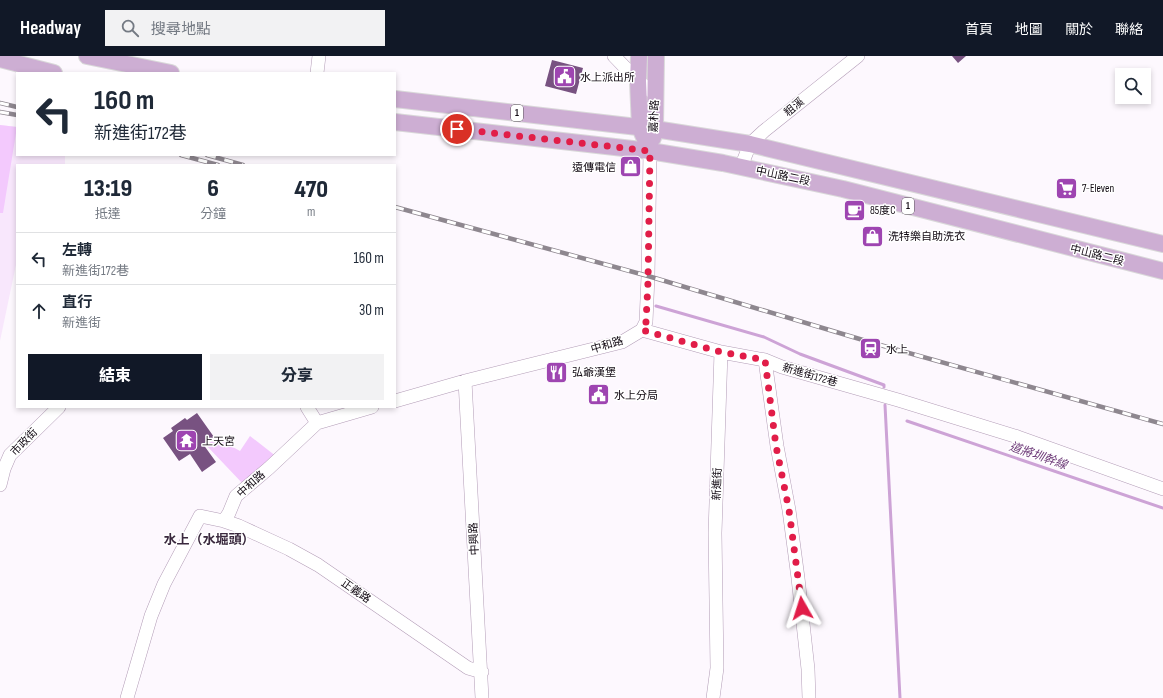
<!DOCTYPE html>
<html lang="zh-TW">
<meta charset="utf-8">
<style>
:root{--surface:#fff;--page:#f2f2f3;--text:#1f2937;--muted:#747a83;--line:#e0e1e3;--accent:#111827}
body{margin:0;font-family:"Sofia Sans Condensed","Noto Sans TC",sans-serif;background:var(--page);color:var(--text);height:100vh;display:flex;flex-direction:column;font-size:15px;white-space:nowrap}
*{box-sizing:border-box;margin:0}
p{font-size:13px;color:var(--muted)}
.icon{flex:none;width:22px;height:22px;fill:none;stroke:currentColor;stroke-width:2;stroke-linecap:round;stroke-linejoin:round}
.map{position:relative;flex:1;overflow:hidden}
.panel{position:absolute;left:16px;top:108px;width:380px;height:244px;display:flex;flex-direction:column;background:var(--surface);border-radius:0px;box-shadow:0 2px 6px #0003}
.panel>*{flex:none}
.top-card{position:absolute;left:16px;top:16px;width:380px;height:84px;border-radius:0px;box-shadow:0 2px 6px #0003;background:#fff;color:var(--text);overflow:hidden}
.fabs{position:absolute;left:1115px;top:12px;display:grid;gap:8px}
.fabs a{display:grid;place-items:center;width:36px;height:36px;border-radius:0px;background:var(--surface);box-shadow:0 2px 6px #0003;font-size:20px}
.pin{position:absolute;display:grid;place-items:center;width:34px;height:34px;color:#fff;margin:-17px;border:2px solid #fff;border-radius:50%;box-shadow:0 1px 4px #0007}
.me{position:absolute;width:44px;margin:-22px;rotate:354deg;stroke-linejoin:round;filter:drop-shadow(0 0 3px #0008)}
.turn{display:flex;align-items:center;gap:14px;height:84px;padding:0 12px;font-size:18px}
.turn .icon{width:52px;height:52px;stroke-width:2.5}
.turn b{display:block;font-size:28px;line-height:34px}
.eta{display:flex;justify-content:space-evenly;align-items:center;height:68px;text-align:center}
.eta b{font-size:24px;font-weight:800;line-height:28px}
.primary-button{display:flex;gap:8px;margin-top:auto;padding:8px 12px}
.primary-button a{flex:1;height:46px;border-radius:0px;background:var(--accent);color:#fff;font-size:16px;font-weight:800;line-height:46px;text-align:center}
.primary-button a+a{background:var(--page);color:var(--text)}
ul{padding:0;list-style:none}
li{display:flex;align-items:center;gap:12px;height:52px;padding:0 12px;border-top:1px solid var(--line)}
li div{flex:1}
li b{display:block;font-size:15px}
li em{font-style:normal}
header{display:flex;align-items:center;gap:24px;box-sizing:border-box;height:56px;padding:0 20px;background:var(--accent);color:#fff}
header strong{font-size:19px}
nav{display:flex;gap:22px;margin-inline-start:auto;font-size:14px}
.search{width:280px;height:36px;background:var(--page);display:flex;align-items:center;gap:10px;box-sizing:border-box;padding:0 14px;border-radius:0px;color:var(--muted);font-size:15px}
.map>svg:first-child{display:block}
</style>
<header>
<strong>Headway</strong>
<div class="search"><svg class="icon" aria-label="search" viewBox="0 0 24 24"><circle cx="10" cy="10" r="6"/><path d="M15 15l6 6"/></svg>搜尋地點</div>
<nav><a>首頁</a><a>地圖</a><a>關於</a><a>聯絡</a></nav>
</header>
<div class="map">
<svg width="1163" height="642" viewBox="0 0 1163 642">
<rect width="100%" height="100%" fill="#fdf8fe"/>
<path fill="#f8e7fc" d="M0 69 17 71V99H65V109H17V204L0 285Z"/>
<path fill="#f3c9fd" d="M0 69 17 71 3 157H0Z
M250 380 277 401 244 429 206 389 217 382 240 395Z"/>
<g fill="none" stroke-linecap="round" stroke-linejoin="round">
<path stroke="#cda3d6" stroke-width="3" d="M656 250 764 281 800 298 884 329V331
M885 349 900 642
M907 365 1163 452"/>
</g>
<path fill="#785281" d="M952 0H966L958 7Z
M552 4 583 12 576 38 545 30Z
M197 357 214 381 203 388 216 406 202 416 190 398 179 405 163 382 173 375 171 372 185 362 187 364Z"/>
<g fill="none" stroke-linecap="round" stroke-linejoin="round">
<defs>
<path id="minor" d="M614 0 638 25 655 38
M317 17 319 0
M741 111 750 88 764 75 858 0
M642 274 721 296 765 304 782 311 898 344 1018 381 1163 433
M765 304 777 390 789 454 798 522 808 613 809 642
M465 325 482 642
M395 345 465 325 622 286 642 274 646 266 648 220 650 95
M307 351 317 367
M0 429 4 413 10 399 59 351
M224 465 239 470 289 493 318 509 468 612 482 616
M127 642 151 560 164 528 200 460 224 465 229 457 236 440 269 412 317 367 372 351
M713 642 717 612 715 477 721 296"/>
<path id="major" d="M87 0 171 17
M639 0 638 25 640 72 644 81
M0 3 54 17
M395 43 655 73 750 88 1163 188
M395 66 650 95 723 107 843 133 1163 215
M653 82 655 73 656 0"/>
</defs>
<use href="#minor" stroke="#b39db7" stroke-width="14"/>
<use href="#major" stroke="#d9d8d9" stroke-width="18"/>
<use href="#minor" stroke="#fff" stroke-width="13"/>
<use href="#major" stroke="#cdaed3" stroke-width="16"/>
<defs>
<path id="rail" d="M0 47 17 51
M0 56 17 59
M181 99 218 109
M207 99 243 109
M395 151 648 220 873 287 1163 368"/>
</defs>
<use href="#rail" stroke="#8e878f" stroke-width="4.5"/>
<use href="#rail" stroke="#fff" stroke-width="3" stroke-dasharray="9" stroke-linecap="butt"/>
</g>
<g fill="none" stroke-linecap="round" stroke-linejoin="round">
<path stroke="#e11d48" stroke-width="7" stroke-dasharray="0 12.6" d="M457 73 650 95 648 226 646 266 642 274 721 296 765 304 776 390 789 454 802 552"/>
</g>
<defs>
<symbol id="civic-square" viewBox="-11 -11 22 22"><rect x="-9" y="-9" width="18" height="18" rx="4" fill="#9e45b1" stroke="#fff"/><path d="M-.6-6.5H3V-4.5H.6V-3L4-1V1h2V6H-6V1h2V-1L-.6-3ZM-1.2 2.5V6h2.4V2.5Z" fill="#fff"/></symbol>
<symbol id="shop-square" viewBox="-11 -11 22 22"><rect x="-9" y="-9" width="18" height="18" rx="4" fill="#9e45b1" stroke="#fff"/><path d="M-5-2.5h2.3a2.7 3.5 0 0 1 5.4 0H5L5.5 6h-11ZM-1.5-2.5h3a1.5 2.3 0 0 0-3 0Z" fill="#fff"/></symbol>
<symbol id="supermarket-square" viewBox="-11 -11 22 22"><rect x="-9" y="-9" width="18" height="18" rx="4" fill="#9e45b1" stroke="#fff"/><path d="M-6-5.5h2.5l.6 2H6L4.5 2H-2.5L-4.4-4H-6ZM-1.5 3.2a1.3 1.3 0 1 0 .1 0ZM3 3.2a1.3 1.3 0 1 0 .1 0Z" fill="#fff"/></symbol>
<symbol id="cafe-square" viewBox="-11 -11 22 22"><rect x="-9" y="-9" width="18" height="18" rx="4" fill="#9e45b1" stroke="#fff"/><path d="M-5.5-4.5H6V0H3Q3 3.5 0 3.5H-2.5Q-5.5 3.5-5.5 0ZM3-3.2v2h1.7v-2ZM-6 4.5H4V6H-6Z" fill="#fff"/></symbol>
<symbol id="station-square" viewBox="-11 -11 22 22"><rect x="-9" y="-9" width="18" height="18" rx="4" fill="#9e45b1" stroke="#fff"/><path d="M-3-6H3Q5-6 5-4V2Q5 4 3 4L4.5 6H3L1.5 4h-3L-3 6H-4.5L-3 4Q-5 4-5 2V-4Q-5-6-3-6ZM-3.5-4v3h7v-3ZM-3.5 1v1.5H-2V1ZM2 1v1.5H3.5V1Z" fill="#fff"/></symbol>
<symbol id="restaurant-square" viewBox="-11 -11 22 22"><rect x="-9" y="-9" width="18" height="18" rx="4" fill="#9e45b1" stroke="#fff"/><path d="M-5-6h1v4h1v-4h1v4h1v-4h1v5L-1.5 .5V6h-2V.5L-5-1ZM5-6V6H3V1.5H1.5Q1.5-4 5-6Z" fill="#fff"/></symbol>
<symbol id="temple-square" viewBox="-11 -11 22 22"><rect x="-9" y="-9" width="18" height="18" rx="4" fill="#9e45b1" stroke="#fff"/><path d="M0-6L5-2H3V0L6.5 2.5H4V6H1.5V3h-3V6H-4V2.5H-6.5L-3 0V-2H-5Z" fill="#fff"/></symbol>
</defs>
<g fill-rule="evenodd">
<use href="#civic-square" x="552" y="8" width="25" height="25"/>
<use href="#shop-square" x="618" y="98" width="25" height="25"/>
<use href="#supermarket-square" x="1054" y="120" width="25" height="25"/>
<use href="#cafe-square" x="842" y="142" width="25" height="25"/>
<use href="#shop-square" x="860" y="168" width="25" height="25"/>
<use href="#station-square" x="858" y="280" width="25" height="25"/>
<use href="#restaurant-square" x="544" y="304" width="25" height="25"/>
<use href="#civic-square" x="586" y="326" width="25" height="25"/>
<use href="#temple-square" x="174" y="372" width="25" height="25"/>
</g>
<g text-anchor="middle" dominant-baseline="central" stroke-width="3" stroke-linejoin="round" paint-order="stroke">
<g fill="#fff" stroke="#585359" stroke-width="1">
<rect x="511" y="49" width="12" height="16" rx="3"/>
<rect x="902" y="142" width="12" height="16" rx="3"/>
</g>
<g font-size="10" font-weight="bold" fill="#110912">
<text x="517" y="57">1</text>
<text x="908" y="150">1</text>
</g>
<g font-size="11" fill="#110912" stroke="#fff" text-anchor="start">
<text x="580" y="21">水上派出所</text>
<text x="616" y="111" text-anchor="end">遠傳電信</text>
<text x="1082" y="132">7-Eleven</text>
<text x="870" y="154">85度C</text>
<text x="888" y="180">洗特樂自助洗衣</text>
<text x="886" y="293">水上</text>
<text x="572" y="316">弘爺漢堡</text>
<text x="614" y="339">水上分局</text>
<text x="202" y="385">上天宮</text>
</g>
<g font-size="11" fill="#110912" stroke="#fff">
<text transform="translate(794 51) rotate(-39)">粗溪</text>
<text transform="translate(654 60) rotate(-87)">嘉朴路</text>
<text transform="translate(783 120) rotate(12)">中山路二段</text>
<text transform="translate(1097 199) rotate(14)">中山路二段</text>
<text transform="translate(607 289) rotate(-16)">中和路</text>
<text transform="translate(810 319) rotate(16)">新進街172巷</text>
<text transform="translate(24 386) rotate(-46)">市政街</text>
<text transform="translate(251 428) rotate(-42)">中和路</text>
<text transform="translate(717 428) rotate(-88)">新進街</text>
<text transform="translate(474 483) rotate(-93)">中興路</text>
<text transform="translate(356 535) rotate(35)">正義路</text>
</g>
<g font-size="12" font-style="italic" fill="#6c3877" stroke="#fff">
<text transform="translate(1038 400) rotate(19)">道將圳幹線</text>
</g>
<g font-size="13" font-weight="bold" fill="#3a283e" stroke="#fff">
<text x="209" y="484">水上（水堀頭）</text>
</g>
</g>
</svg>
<div class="fabs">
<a><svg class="icon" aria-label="search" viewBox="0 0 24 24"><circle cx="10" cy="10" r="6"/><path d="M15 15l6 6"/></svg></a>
</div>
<div class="pin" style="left:457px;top:73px;background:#d93025"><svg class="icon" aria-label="arrive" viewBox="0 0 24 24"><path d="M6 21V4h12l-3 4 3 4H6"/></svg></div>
<svg class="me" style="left:802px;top:552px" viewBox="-20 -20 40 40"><path d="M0-17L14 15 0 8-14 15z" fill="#e11d48" stroke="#fff" stroke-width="4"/></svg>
<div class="top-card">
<div class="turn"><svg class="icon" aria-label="left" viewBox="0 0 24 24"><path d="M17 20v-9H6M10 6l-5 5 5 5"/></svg><div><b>160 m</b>新進街172巷</div></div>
</div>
<section class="panel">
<div class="eta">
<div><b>13:19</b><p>抵達</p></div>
<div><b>6</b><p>分鐘</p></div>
<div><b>470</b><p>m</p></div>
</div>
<ul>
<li><svg class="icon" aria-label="left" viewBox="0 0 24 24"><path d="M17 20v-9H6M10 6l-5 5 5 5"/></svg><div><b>左轉</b><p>新進街172巷</p></div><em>160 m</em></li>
<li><svg class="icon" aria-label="ahead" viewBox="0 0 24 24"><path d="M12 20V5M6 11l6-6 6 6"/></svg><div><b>直行</b><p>新進街</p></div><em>30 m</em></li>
</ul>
<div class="primary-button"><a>結束</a><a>分享</a></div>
</section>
</div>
